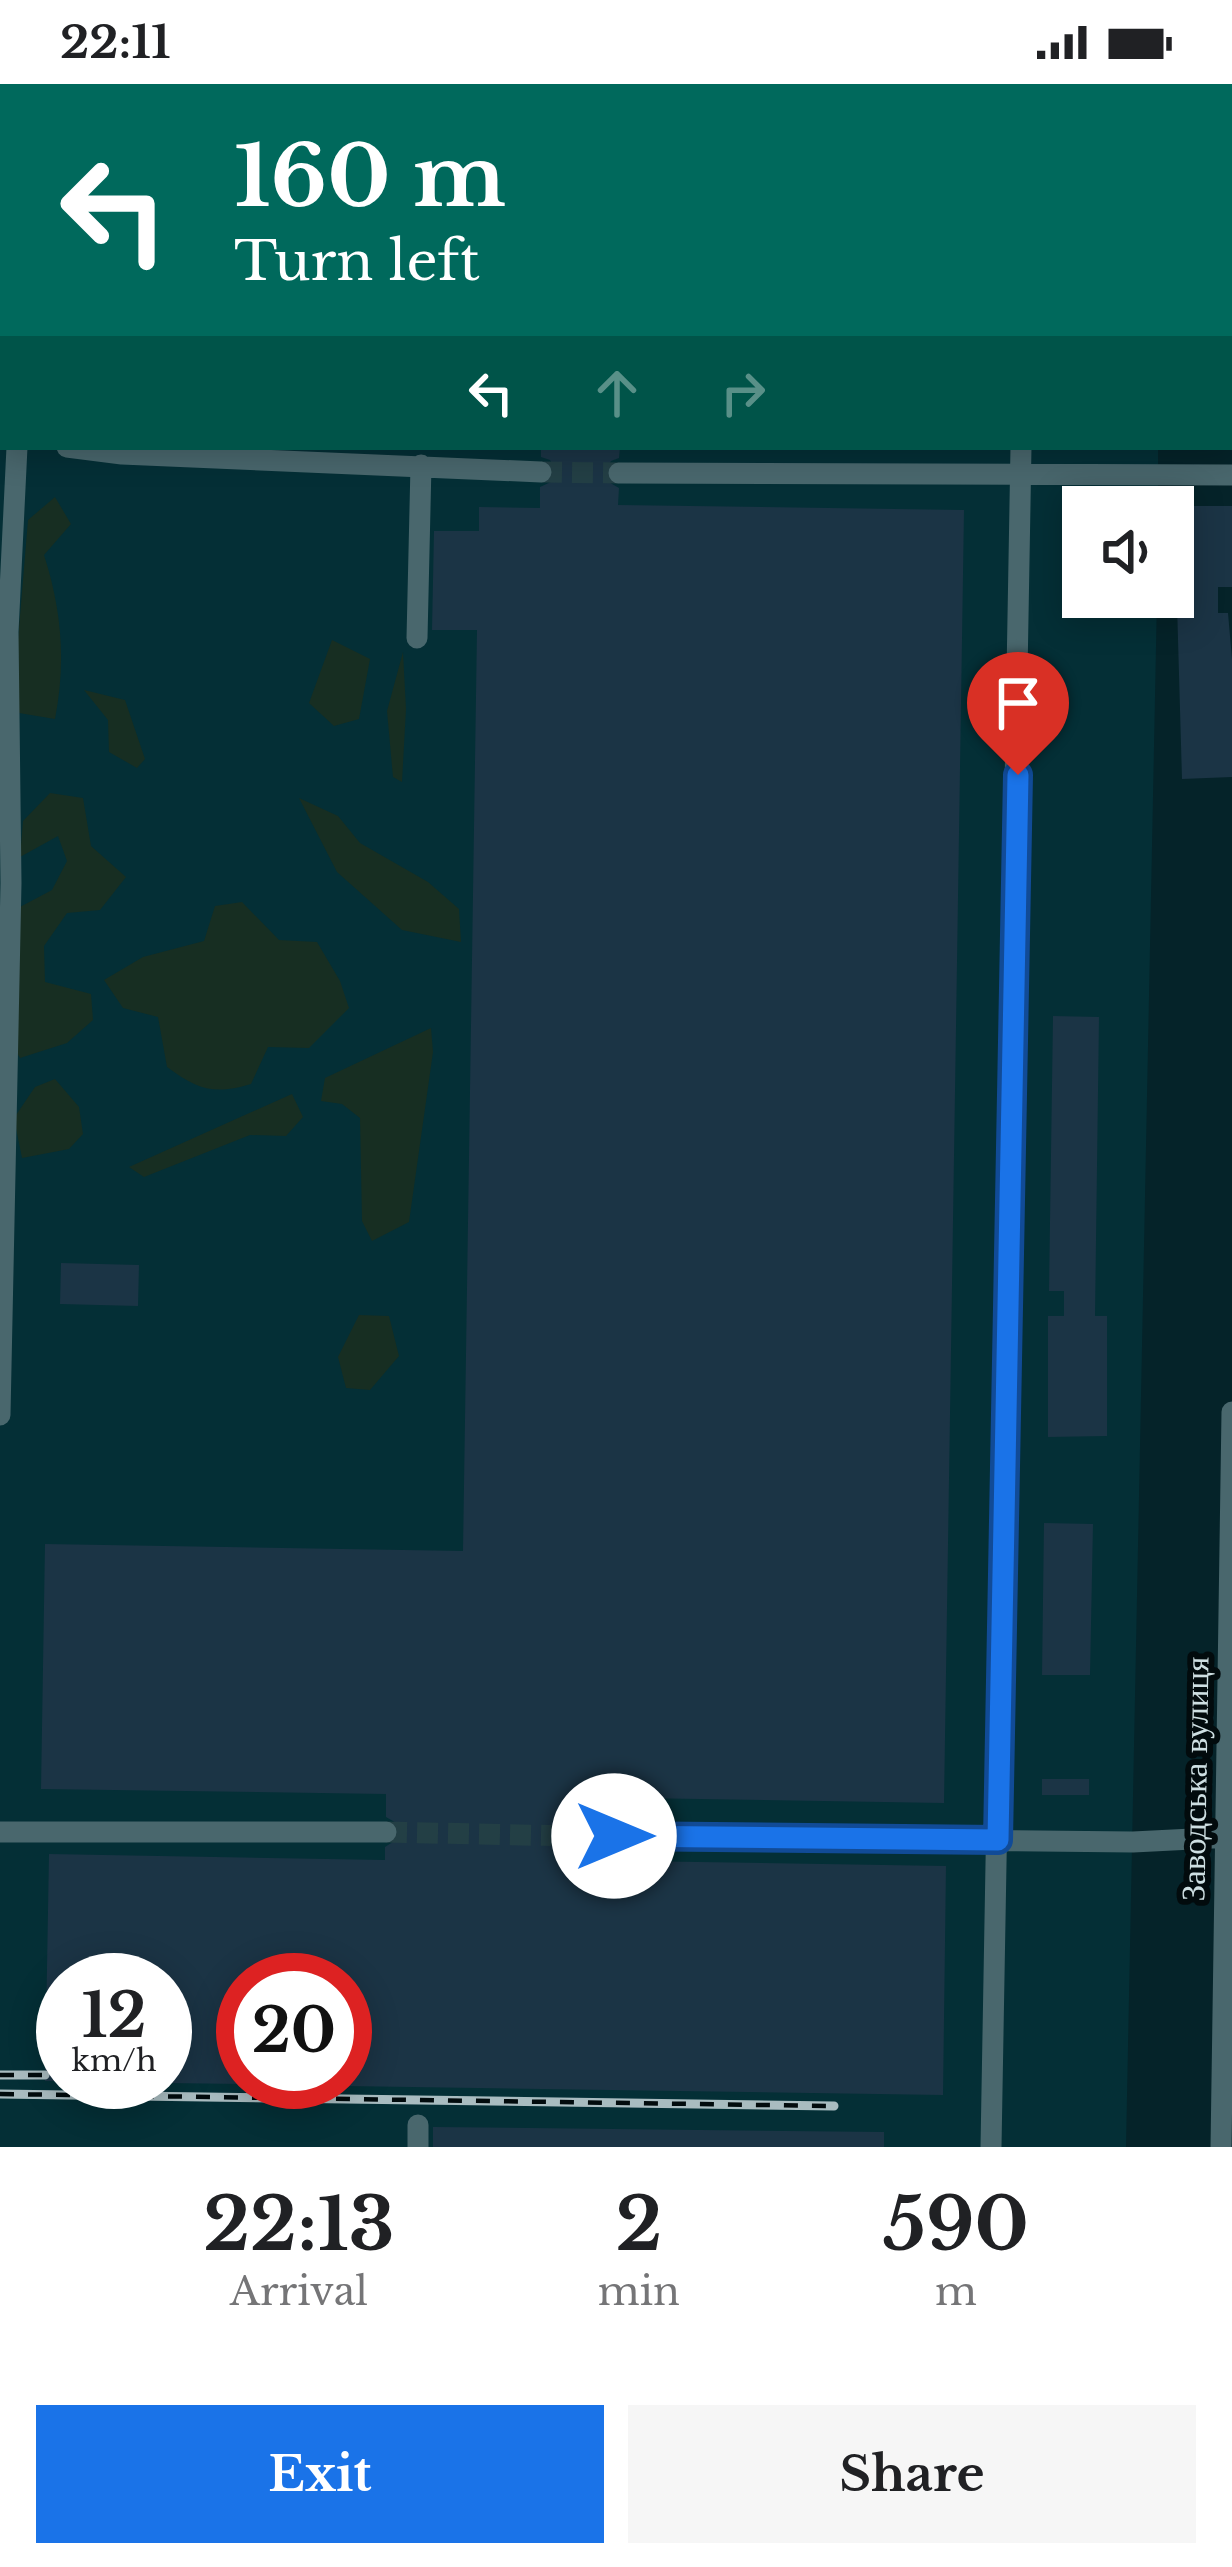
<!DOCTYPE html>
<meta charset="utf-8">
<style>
:root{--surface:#fff;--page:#f6f6f6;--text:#202124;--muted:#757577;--accent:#1a73e8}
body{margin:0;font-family:"Libre Baskerville",serif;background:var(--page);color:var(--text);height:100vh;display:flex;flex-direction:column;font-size:45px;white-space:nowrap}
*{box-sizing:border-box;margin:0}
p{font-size:39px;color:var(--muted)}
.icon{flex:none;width:66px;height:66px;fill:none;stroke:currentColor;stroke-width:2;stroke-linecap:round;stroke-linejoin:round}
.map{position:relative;height:2063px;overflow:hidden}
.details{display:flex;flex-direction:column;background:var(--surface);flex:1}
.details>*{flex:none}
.hud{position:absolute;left:0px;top:0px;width:1233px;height:366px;box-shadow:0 6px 30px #0003;background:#00695c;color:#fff;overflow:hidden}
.fabs{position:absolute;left:1062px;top:402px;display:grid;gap:24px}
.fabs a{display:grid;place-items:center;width:132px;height:132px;border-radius:0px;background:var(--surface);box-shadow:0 6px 30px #0003;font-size:60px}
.speed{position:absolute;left:36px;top:1869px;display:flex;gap:24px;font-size:60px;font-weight:700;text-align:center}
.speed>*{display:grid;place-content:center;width:156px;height:156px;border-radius:50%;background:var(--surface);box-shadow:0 6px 30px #0003;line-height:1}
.speed small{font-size:30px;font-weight:400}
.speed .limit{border:18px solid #d22;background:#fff;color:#111}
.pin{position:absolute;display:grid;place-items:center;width:102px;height:102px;color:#fff;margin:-123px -51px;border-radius:50% 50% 50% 0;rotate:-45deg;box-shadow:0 0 12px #0007}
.pin .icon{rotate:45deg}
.me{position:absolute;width:132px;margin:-66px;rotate:90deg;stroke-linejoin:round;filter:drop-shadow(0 0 9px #0008)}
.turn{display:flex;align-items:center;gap:42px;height:252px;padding:0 36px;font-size:54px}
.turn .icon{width:156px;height:156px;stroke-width:2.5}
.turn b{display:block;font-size:84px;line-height:102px}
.lanes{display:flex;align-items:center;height:114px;padding:0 36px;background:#0003;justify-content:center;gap:60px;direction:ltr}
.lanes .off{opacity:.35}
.eta{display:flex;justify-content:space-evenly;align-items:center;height:204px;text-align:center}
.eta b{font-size:72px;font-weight:700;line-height:84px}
.action{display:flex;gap:24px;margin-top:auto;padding:24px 36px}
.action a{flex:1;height:138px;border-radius:0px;background:var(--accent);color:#fff;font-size:48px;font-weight:700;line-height:138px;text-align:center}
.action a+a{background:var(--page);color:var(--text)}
.status{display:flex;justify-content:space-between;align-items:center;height:84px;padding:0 60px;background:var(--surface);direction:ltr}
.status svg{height:33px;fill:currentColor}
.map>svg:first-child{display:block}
</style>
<div class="status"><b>22:11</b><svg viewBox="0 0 49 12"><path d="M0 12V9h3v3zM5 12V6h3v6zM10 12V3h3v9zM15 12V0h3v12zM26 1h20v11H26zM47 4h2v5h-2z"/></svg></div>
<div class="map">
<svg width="1232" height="2063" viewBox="0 0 1232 2063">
<rect width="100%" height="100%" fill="#052329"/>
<path fill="#042f36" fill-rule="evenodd" d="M0 0H348L3 3V363L1158 364V423H1083V513H1157L1126 2063H0ZM63 1896H165V1998H63ZM243 1896H345V1998H243Z"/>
<path fill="#172e22" d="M0 0 333 3H3L0 354Z
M55 413 71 440 44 471C62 527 66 578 55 635L19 629 18 556 28 436Z
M332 556 370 575 359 635 334 642 309 619Z
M403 568 406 625 402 698 393 693 387 627Z
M84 606 125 616 145 675 137 684 109 668 108 636Z
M50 709 83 714 91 762 126 793 100 826 67 829 44 862 45 898 91 910 93 936 67 959 20 974 11 959 18 824 52 806 67 777 58 752 20 773 23 737Z
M299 714 338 732 360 759 428 798 459 825 461 858 402 846 337 788Z
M242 818 279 856 317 858 340 897 349 924 309 964 268 963 251 1000C214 1011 198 1006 167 983L158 933 123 924 104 896 143 873 204 857 215 822Z
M431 944 433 968 409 1138 372 1157 362 1137 360 1034 342 1020 321 1017 325 994Z
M55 995 79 1023 83 1050 69 1065 22 1074 14 1034 35 1003Z
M292 1010 303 1033 286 1052 250 1051 144 1093 129 1083Z
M359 1231 389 1232 399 1272 370 1306 346 1304 338 1273Z"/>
<path fill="#1b3445" d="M541 363H620L619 374 611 377 604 388 607 397 619 404 618 421 964 426 944 1719 570 1713V1737L562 1740 555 1751 558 1760 569 1767V1776L946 1782 943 2011 345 2002V1896H243V2000L165 1999V1896H63V1997H45L49 1770 385 1776V1763L399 1754 398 1740 386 1733V1710L41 1705 45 1460 463 1467 477 546H432L434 447H479V423L540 424V403L553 397 556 387 550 376 541 373Z
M1064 405 1110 406 1111 423H1083V435H1064Z
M1181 422H1232V503H1218V529H1228L1232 575V693L1182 695 1176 485H1182Z
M1053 932 1099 933 1095 1232H1107V1352L1048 1353V1232H1064V1207H1049Z
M61 1179 139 1181 138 1222 60 1220Z
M1044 1439 1093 1440 1090 1591H1042Z
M1042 1695H1089V1711H1042Z
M433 2043 884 2048V2063H433Z"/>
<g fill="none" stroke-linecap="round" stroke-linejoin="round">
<path stroke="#233f45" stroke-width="21" stroke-dasharray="21 10" stroke-linecap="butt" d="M541 388 619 389
M386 1748 570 1752"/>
<path stroke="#49676d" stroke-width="21" d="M362 0V3
M867 0V3
M1230 214H1232
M67 363 122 370 541 388
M619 389 1232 391
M417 554 421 381
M0 1331 11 799 8 548 17 363
M0 1748H386
M570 1752 1133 1758 1232 1753
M418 2041V2063
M991 2063 1021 363
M1221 2063 1232 1328"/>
<defs>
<path id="rail" d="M0 107 3 106
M0 1991H45
M0 2010 834 2022"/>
</defs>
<use href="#rail" stroke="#a9bcc0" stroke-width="9"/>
<use href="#rail" stroke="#020b0d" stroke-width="4.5" stroke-dasharray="14" stroke-linecap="butt"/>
</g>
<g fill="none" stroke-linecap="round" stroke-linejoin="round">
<defs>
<path id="route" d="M614 1752 998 1756 1018 691"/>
</defs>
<use href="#route" stroke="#114b97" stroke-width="30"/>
<use href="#route" stroke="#1a73e8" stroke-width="21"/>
</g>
<g text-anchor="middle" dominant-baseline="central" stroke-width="12" stroke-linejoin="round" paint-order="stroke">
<g font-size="33" fill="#cedfe2" stroke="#020b0d">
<text transform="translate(1195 1695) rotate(-89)">Заводська вулиця</text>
</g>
</g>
</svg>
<div class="fabs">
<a><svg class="icon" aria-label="sound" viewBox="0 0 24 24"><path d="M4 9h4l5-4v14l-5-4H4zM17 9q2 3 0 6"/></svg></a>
</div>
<div class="speed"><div>12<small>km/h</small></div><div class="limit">20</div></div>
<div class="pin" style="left:1018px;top:691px;background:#d93025"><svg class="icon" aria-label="arrive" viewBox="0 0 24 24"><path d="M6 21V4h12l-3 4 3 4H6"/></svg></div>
<svg class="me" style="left:614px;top:1752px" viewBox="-20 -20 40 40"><circle r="19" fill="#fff"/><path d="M0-13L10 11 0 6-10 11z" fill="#1a73e8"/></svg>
<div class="hud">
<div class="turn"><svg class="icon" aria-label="left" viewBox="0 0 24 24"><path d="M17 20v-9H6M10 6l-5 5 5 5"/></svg><div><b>160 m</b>Turn left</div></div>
<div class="lanes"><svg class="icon" aria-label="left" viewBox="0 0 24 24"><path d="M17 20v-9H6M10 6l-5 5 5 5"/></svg><svg class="icon off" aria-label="ahead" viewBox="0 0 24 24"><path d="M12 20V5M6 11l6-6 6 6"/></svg><svg class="icon off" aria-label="right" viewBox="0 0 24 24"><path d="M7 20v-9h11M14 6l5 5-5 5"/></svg></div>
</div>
</div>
<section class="details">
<div class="eta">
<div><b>22:13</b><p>Arrival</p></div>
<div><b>2</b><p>min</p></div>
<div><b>590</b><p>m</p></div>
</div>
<div class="action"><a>Exit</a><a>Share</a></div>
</section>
